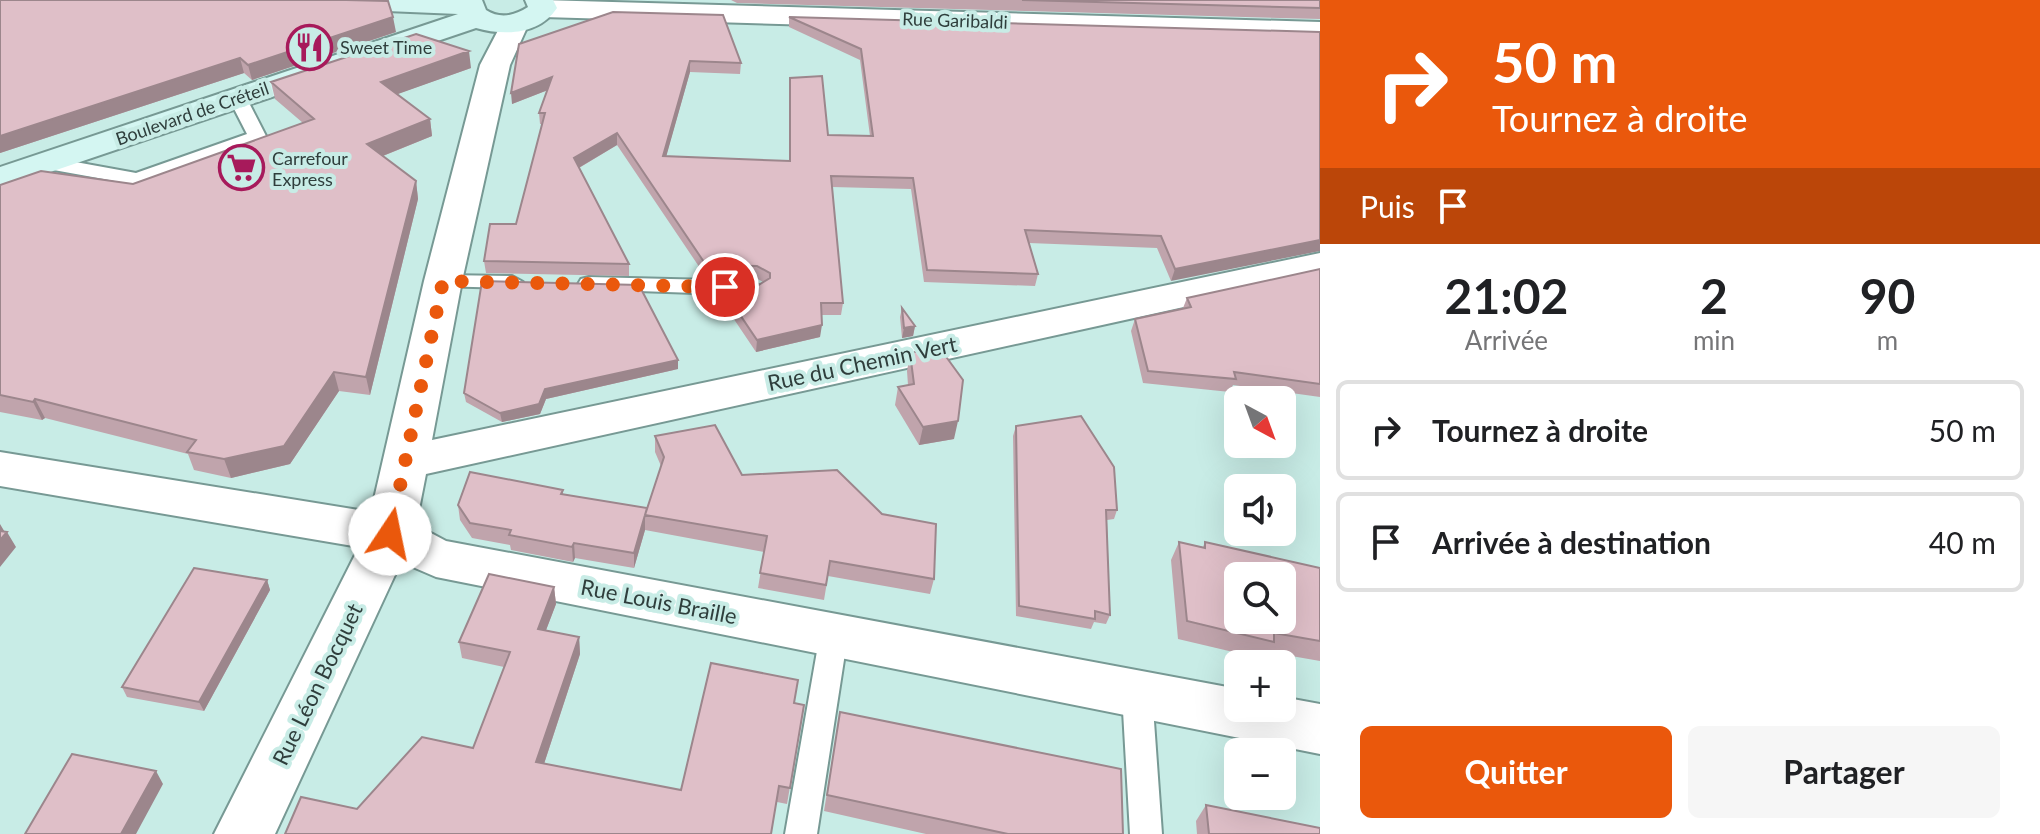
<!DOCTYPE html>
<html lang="fr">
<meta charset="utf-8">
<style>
:root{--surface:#fff;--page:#f6f6f6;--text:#202124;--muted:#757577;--line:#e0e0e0;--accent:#ea580c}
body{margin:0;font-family:Lato,sans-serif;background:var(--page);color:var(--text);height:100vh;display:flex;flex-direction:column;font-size:30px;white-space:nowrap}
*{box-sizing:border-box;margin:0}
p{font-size:26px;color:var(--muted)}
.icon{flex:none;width:44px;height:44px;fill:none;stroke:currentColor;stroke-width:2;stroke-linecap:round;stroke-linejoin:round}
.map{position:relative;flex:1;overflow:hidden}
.panel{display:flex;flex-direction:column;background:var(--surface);width:720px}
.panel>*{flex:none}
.hud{background:#ea580c;color:#fff;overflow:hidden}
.needle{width:52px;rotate:139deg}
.fabs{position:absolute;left:1224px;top:386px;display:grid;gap:16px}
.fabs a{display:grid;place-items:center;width:72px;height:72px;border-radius:12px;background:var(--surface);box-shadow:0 8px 32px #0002;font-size:40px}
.pin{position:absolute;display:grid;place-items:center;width:68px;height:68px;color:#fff;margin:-34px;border:4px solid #fff;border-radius:50%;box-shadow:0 2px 8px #0007}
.me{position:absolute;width:88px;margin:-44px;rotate:11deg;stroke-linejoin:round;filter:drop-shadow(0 0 6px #0008)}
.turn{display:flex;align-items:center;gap:28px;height:168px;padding:0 40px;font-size:36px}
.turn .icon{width:104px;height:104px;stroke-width:2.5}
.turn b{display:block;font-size:56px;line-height:68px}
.then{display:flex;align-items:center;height:76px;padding:0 40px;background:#0003;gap:16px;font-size:30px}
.eta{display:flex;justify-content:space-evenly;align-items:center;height:136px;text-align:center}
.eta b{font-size:48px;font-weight:700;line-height:56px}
.primary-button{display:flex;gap:16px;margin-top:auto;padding:16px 40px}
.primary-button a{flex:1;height:92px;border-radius:12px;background:var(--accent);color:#fff;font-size:32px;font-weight:700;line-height:92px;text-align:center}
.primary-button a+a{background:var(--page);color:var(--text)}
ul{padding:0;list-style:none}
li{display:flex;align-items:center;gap:24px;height:100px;margin:0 16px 12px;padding:0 24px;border:4px solid var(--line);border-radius:12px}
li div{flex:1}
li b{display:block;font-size:30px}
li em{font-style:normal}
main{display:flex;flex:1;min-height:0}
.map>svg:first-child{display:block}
</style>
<main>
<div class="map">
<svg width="1320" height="834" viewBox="0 0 1320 834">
<rect width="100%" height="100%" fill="#c8ece6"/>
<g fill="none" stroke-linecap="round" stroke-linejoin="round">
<defs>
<path id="lane" d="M237 92 246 97 266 136 263 140 137 185 48 169 39 163 48 157 136 173 247 134 228 97Z
M443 275 512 276 523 282 512 288 436 286 432 281 436 276Z
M589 277 752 281 763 288 752 295 581 289 578 284 581 279Z
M834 622 844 626 848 634 817 834H785L820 634 824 626Z
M1137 680 1148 684 1152 693 1162 834H1130L1122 693 1126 684Z"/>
<path id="street" d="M541 0 1320 22V40L543 17 533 14 529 8Z
M515 14 525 17 529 23 510 65 462 281 432 440 1320 253V277L426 474 416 525 446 541 1238 689V708H1282V697L1320 704V754L436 577 401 562 275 834H214L359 547 0 486V452L371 512 424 281 480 65 505 17Z"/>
<path id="secondary" d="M301 0H482L486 10C500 19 514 16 528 7L525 0H553L557 8C539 35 504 36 476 28L0 189V167L458 14 315 8 305 6Z"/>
</defs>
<use href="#lane" stroke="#779994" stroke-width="4"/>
<use href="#street" stroke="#779994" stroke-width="4"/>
<use href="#secondary" stroke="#779994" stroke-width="4"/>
<use href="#lane" fill="#fff" fill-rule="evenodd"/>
<use href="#street" fill="#fff" fill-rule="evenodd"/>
<use href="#secondary" fill="#d4f6f2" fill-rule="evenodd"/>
</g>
<path fill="#c0a4ac" d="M0 0 396 32 252 80 244 73 0 153Z
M731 0H1320V19L737 3Z
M789 17 1320 32 1171 281 1157 248 1029 243 1038 274 1035 286 924 282 911 189 832 187 843 303 841 315H821L820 337 756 352 719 297 720 285 757 286 763 282 756 278 706 277 617 145 579 168 629 264V276L486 273 484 261 516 224 542 124H540L539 113 548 90 512 104 519 44 741 63 740 74 690 72 666 156 789 161 790 78 828 135 870 136 860 60 789 27Z
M471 68 397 94 430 119 432 136 383 156 416 181 418 199 370 395 339 391 290 464 231 478 194 470 188 454 45 418 42 420 0 412V185L133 184 303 123 275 99 271 82Z
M1320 269V397L1233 385 1230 392 1143 383 1131 331 1135 319 1183 308 1187 298Z
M902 308 915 326 913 336 902 338 900 317Z
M910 353 954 439 919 445 895 405 898 387 908 385 907 371Z
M678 369 546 399 540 414 502 422 466 402 464 393Z
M1016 426 1117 510 1114 519 1107 520 1110 615 1106 624 1094 622 1091 629 1016 616 1013 436Z
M655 436 742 475 934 579 930 594 828 576 824 600 758 588 764 552 645 530 634 568 575 558 573 562 511 550 510 545 472 538 460 520 458 505 563 490V494L647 508 661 466 655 452Z
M1179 542 1203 547 1205 542 1320 568V661L1268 652 1263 659 1178 639 1171 560Z
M267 580 270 590 204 711 127 697 122 687Z
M554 587 556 604 546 630 579 637 580 654 544 764 681 790 794 703 804 705 787 804 777 802 357 809 473 748 504 667 462 658 459 642Z
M840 712 1123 834H926L824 811Z
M1206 805 1320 834H1197L1196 821Z"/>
<path fill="#9c868c" d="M393 17 396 32 252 80 248 65Z
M469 51 471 68 384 99 381 82Z
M240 58 244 73 0 153V136Z
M690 61V72L663 168V156Z
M552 77 553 88 512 104 511 93Z
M430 119 432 136 370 161 367 144Z
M617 133V145L575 170 574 158Z
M416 181 418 199 370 395 366 377Z
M1320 240V251L1171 281 1175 269Z
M822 325 820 337 756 352 757 340Z
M915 326 913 336 902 338 904 328Z
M678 360V369L546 399 540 414 502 422 500 413 545 389Z
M334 372 339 391 290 464 231 478 224 459Z
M35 399 45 418 42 420 33 402Z
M958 421 954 439 919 445 923 427Z
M645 515V530L634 568V553Z
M0 524 6 534 7 532 16 547 0 567Z
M574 543 575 558 573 562 572 547Z
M267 580 270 590 204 711 199 702Z
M554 587 556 604 540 646 538 629Z
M579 637 580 654 539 779 536 762Z
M156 771 163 784 136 834H121Z"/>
<path fill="#dfbfc8" stroke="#9c868c" stroke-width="2" fill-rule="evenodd" d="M0 0H346L388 1 393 17 248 65 240 58 0 136Z
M1022 0H1320V8Z
M613 12 723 15 741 63 690 61 663 156 790 161V78L822 76 828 135 873 136 861 49 789 17 1320 32V240L1175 269 1161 236 1025 230 1038 274 927 270 913 178 831 176 843 303H821L822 325 757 340 720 285 757 286 770 278V273L757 266 706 265 617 133 574 158 629 264 484 261 490 224H516L545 113H539L552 77 511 93 519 44Z
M416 34 469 51 381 82 430 119 367 144 416 181 366 377 334 372 284 446 224 459 187 452 196 440 35 399 33 402 0 395V185L41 171 133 184 314 119 271 82Z
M1320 269V384L1234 372 1236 379 1148 371 1135 319 1191 307 1187 298Z
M482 281 639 285 678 360 545 389 539 404 500 413 464 393Z
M902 308 915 326 904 328Z
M939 347 963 380 958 421 923 427 898 387 914 384 910 353Z
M1081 416 1114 467 1117 510H1106L1110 615 1095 611V619L1019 606 1016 426Z
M715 425 742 475 837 470 882 514 936 524 934 579 830 561 826 585 760 573 767 536 645 515 664 457 655 436Z
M470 472 563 490 561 494 647 508 634 553 574 543 572 547 509 535 511 530 470 523 458 505Z
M0 531 7 532 0 540Z
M1179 542 1205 548V542L1320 568V641L1274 633V642L1187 621ZM1238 576H1282V620H1238Z
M194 568 267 580 199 702 122 687Z
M489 574 554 587 538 629 579 637 536 762 681 790 711 663 798 680 794 703 804 705 790 788 779 786 771 834H285L301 797 357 809 422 737 473 748 510 652 459 642Z
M840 712 1121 769 1123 834H1008L827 795Z
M72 754 156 771 121 834H25Z
M1206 805 1320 828V834H1209Z"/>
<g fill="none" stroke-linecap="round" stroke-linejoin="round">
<path stroke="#ea580c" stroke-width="14" stroke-dasharray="0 25.2" d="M390 534 443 281 725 287"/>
</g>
<defs>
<symbol id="restaurant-ring" viewBox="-11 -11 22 22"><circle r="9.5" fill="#c8ece6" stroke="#a71a5b" stroke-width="1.5"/><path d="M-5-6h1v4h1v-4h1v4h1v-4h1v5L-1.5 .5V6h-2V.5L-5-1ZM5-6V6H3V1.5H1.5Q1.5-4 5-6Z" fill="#a71a5b"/></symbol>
<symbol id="supermarket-ring" viewBox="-11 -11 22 22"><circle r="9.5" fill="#c8ece6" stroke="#a71a5b" stroke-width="1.5"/><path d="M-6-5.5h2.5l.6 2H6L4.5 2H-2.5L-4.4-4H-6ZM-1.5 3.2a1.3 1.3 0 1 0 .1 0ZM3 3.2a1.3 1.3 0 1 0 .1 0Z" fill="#a71a5b"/></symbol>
</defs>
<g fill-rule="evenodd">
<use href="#restaurant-ring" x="284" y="22" width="51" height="51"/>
<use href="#supermarket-ring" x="216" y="142" width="51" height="51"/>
</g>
<g text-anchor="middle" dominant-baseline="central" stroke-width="8" stroke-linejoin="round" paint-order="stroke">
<g font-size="18" fill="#2f3e3c" stroke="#c8ece6">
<text transform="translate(955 20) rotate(2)">Rue Garibaldi</text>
<text transform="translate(192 113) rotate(-19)">Boulevard de Créteil</text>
</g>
<g font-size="18" fill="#2f3e3c" stroke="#c8ece6" text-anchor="start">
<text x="340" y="47">Sweet Time</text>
<text x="272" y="158">Carrefour<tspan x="272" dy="21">Express</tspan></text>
</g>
<g font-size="22" fill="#2f3e3c" stroke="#c8ece6">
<text transform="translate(862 363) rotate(-12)">Rue du Chemin Vert</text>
<text transform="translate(659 601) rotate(11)">Rue Louis Braille</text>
<text transform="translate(317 684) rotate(-64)">Rue Léon Bocquet</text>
</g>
</g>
</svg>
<div class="fabs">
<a><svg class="needle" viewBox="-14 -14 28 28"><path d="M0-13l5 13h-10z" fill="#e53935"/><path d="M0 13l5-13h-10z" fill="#757577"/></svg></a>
<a><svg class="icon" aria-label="sound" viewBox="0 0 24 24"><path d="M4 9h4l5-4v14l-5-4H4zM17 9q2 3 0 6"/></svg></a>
<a><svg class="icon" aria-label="search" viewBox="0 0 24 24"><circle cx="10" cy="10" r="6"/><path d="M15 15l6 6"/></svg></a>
<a>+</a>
<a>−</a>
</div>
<div class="pin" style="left:725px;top:287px;background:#d93025"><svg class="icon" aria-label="arrive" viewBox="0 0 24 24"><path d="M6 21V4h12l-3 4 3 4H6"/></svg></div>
<svg class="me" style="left:390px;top:534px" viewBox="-20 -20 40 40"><circle r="19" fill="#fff"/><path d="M0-13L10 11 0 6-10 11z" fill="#ea580c"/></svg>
</div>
<section class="panel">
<div class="hud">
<div class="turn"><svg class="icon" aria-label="right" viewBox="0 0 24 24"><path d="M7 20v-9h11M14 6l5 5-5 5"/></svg><div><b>50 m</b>Tournez à droite</div></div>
<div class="then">Puis<svg class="icon" aria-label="arrive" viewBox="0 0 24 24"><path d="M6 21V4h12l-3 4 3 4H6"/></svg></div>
</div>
<div class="eta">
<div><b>21:02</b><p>Arrivée</p></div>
<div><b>2</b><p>min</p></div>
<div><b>90</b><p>m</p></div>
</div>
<ul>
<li><svg class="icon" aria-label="right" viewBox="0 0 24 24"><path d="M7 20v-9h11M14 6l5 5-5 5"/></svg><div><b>Tournez à droite</b></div><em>50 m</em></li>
<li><svg class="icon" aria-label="arrive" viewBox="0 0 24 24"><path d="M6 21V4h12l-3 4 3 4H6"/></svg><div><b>Arrivée à destination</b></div><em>40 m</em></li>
</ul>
<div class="primary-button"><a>Quitter</a><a>Partager</a></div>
</section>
</main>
